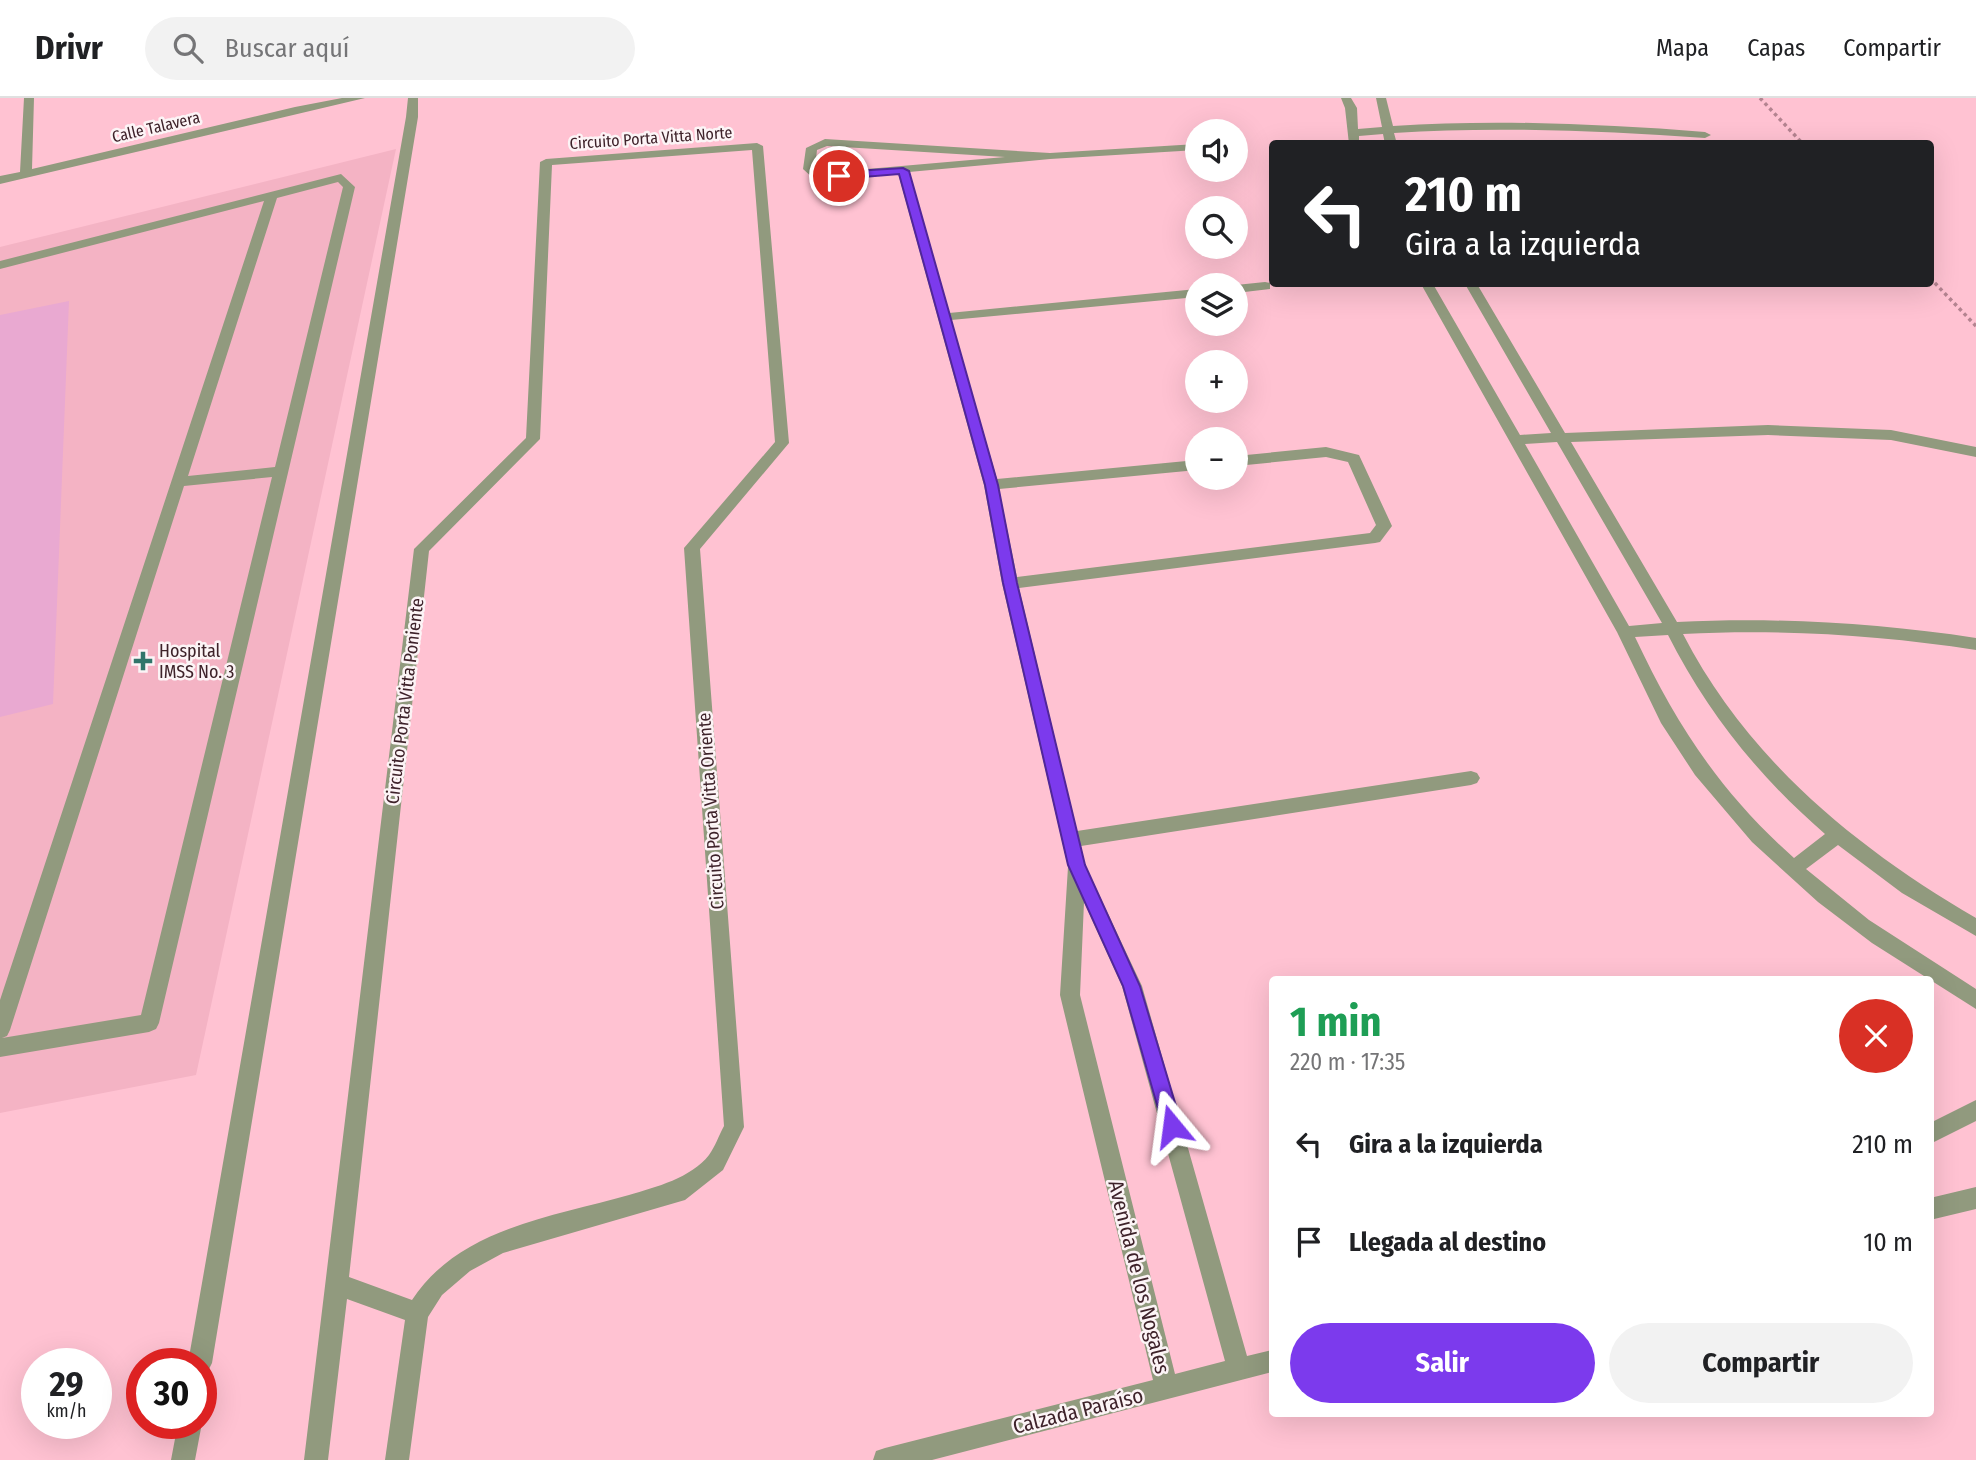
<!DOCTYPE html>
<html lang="es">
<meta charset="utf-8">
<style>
:root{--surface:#fff;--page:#f2f2f2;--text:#202124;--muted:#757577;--line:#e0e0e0;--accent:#7c3aed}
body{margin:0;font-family:"Fira Sans Condensed",sans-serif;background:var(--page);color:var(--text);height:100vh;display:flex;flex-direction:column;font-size:26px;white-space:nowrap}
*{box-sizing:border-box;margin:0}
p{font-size:23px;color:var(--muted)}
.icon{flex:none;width:38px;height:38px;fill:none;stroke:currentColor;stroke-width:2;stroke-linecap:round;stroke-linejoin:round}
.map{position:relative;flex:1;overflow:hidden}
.sheet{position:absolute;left:1269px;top:878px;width:665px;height:441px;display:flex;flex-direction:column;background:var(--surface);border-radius:7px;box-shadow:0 7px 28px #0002}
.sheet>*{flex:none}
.top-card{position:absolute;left:1269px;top:42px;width:665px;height:147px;border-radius:7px;box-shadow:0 7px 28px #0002;background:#202124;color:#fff;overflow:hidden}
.buttons{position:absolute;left:1185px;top:21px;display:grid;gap:14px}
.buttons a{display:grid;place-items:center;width:63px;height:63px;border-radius:50%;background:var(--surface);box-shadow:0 7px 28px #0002;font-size:35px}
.speed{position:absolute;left:21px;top:1250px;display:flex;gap:14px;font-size:35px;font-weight:700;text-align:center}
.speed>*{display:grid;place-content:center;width:91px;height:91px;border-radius:50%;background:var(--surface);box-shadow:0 7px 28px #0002;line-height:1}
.speed small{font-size:18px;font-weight:400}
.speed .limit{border:10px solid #d22;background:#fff;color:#111}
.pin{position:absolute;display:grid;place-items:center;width:60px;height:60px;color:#fff;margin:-30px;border:4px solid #fff;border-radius:50%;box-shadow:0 2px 7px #0007}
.me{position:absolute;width:77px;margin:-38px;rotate:344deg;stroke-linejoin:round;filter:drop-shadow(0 0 5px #0008)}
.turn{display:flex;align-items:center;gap:24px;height:147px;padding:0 21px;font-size:32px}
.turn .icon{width:91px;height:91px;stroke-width:2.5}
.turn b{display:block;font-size:49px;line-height:60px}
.round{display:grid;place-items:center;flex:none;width:74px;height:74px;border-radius:37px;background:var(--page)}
.summary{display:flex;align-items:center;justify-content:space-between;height:119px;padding:0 21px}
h1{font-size:42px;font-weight:700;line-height:52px;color:#1e9e55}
.button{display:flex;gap:14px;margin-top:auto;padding:14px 21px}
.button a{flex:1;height:80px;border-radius:42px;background:var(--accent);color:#fff;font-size:28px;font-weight:700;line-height:80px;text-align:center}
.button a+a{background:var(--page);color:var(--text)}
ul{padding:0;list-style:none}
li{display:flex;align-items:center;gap:21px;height:98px;padding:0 21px}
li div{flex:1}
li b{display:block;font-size:26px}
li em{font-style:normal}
header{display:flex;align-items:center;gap:42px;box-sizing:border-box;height:98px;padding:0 35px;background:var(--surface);border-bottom:2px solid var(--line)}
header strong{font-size:33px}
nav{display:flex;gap:38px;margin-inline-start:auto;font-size:24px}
.search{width:490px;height:63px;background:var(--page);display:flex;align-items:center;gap:18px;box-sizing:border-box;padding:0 24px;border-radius:38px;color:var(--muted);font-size:26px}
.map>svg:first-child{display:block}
</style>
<header>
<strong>Drivr</strong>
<div class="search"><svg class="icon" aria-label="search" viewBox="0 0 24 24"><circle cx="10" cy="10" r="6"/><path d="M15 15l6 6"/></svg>Buscar aquí</div>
<nav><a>Mapa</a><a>Capas</a><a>Compartir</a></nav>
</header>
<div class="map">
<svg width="1976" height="1362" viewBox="0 0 1976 1362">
<rect width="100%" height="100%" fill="#ffc2d2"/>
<path fill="#f4b3c4" d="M396 51 196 977 0 1015V149Z"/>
<path fill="#e9a9d1" d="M69 203 53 606 0 619V217Z"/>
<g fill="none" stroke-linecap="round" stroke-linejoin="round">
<path stroke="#b48390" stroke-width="3.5" stroke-dasharray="3.5 3.5" stroke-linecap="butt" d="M1760 0 1803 46
M1930 180 1976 228"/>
<path fill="#919a7e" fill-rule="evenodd" d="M341 76 355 89 159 925 156 931 149 934 0 959V902L264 103 0 171V163ZM338 84 343 89 275 369 188 378 277 100ZM272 379 141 917 2 940 7 938 10 932 184 388Z"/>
<path fill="#919a7e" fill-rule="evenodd" d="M24 0H34L32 71 295 9 342 0H365L0 86V78L20 74Z
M408 0H418V19L212 1265 208 1273 201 1276V1265H188L406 19Z
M1341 0H1351L1357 10 1358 31 1382 29 1376 0H1386L1393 28C1497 21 1601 26 1705 34L1711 37 1705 40C1601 33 1498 28 1394 35L1397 46H1385L1383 36 1359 38V46H1349L1345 10Z
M825 41 1050 55 1197 46V52L1050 61 909 74 949 215 1197 191V199L951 222 997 381 1197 362V372L999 391 1017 479 1370 435 1376 427 1348 364 1326 359 1236 368V358L1326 349 1359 357 1392 428 1380 444 1375 445 1019 490 1077 733 1471 673 1477 675 1480 680 1477 685 1471 687 1081 748 1085 767 1142 888 1247 1258 1272 1252V1274L932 1362H873L876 1353 885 1350 1153 1282 1060 897 1068 769 1002 485 984 387 898 75 814 81 803 71 806 50ZM827 48 1005 59 821 75 815 70 817 52ZM1084 804 1122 888 1225 1263 1175 1276 1080 897Z
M757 45 763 48 789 345 700 451 744 1029 723 1072 685 1102 503 1155 470 1173 442 1197 428 1219 409 1362H385L405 1222 347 1201 328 1362H304L414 451 526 340 540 64 546 61ZM752 52 775 344 684 450 724 1028C719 1037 715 1049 709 1057 691 1080 656 1089 629 1097 552 1119 459 1130 412 1202L349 1179 429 453 540 341 552 67Z
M1265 184 1270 185V191L1236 195V187Z
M1421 186H1433L1520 337 1551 335 1465 186H1477L1565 335 1768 327 1891 332 1976 349V359L1891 342 1768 337 1571 344 1677 524C1778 519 1877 525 1976 540V552C1879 537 1782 531 1683 536 1748 662 1856 750 1976 820V838L1902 795 1838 747 1806 771 1869 822 1976 891V911L1872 845 1818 804 1752 744 1695 677 1661 625 1617 534ZM1557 344 1662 525 1629 528 1525 346ZM1668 537C1707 614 1759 679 1825 736L1794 760C1720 694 1677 628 1635 539Z
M1976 1002V1023L1930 1046V1025Z
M1976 1089V1111L1930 1122V1100Z
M201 1324 202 1325 195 1362H171L178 1325Z"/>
</g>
<path fill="#7c3aed" stroke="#51269a" stroke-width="2" d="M903 70 909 73 998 387 1017 485 1085 767 1140 888 1182 1028 1179 1035 1172 1037 1165 1035 1123 888 1068 767 1003 485 985 387 899 76 839 81 834 78 839 74Z"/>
<path fill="#30756a" stroke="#fcf4f6" stroke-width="2.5" d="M139.5 552.5h7v7h7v7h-7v7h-7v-7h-7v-7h7z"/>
<g text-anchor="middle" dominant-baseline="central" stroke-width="5" stroke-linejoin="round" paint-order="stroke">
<g font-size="16" fill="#3e222a" stroke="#fcf4f6">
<text transform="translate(156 29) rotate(-13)">Calle Talavera</text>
<text transform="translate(651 40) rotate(-4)">Circuito Porta Vitta Norte</text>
</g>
<g font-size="18" fill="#3e222a" stroke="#fcf4f6" text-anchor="start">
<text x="159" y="553">Hospital<tspan x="159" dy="21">IMSS No. 3</tspan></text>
</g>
<g font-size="18" fill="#3e222a" stroke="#fcf4f6">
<text transform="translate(405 603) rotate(-83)">Circuito Porta Vitta Poniente</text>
<text transform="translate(711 713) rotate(-94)">Circuito Porta Vitta Oriente</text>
</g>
<g font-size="21" fill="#3e222a" stroke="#fcf4f6">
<text transform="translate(1139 1179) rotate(76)">Avenida de los Nogales</text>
<text transform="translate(1078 1313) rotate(-14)">Calzada Paraíso</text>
</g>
</g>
</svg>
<div class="buttons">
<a><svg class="icon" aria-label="sound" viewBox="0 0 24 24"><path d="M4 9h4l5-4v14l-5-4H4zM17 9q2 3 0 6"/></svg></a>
<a><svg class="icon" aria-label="search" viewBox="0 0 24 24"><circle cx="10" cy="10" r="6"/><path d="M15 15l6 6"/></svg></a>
<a><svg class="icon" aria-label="layers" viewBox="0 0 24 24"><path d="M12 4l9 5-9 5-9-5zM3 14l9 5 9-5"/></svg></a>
<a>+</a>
<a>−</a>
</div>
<div class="speed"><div>29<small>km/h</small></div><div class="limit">30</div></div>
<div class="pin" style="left:839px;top:78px;background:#d93025"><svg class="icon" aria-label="arrive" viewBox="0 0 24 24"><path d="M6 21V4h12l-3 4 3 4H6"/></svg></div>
<svg class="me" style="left:1172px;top:1028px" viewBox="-20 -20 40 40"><path d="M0-17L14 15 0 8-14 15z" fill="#7c3aed" stroke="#fff" stroke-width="4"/></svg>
<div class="top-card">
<div class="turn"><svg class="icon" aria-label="left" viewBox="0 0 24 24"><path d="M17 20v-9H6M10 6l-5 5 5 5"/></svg><div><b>210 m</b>Gira a la izquierda</div></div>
</div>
<section class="sheet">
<div class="summary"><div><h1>1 min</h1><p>220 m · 17:35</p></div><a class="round" style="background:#d93025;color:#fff"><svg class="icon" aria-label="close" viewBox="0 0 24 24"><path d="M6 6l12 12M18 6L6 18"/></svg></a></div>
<ul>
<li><svg class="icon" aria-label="left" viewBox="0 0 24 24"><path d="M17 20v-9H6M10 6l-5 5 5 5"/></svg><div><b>Gira a la izquierda</b></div><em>210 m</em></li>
<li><svg class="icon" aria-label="arrive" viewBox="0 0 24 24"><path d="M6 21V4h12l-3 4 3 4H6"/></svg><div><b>Llegada al destino</b></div><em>10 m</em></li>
</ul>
<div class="button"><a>Salir</a><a>Compartir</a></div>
</section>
</div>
